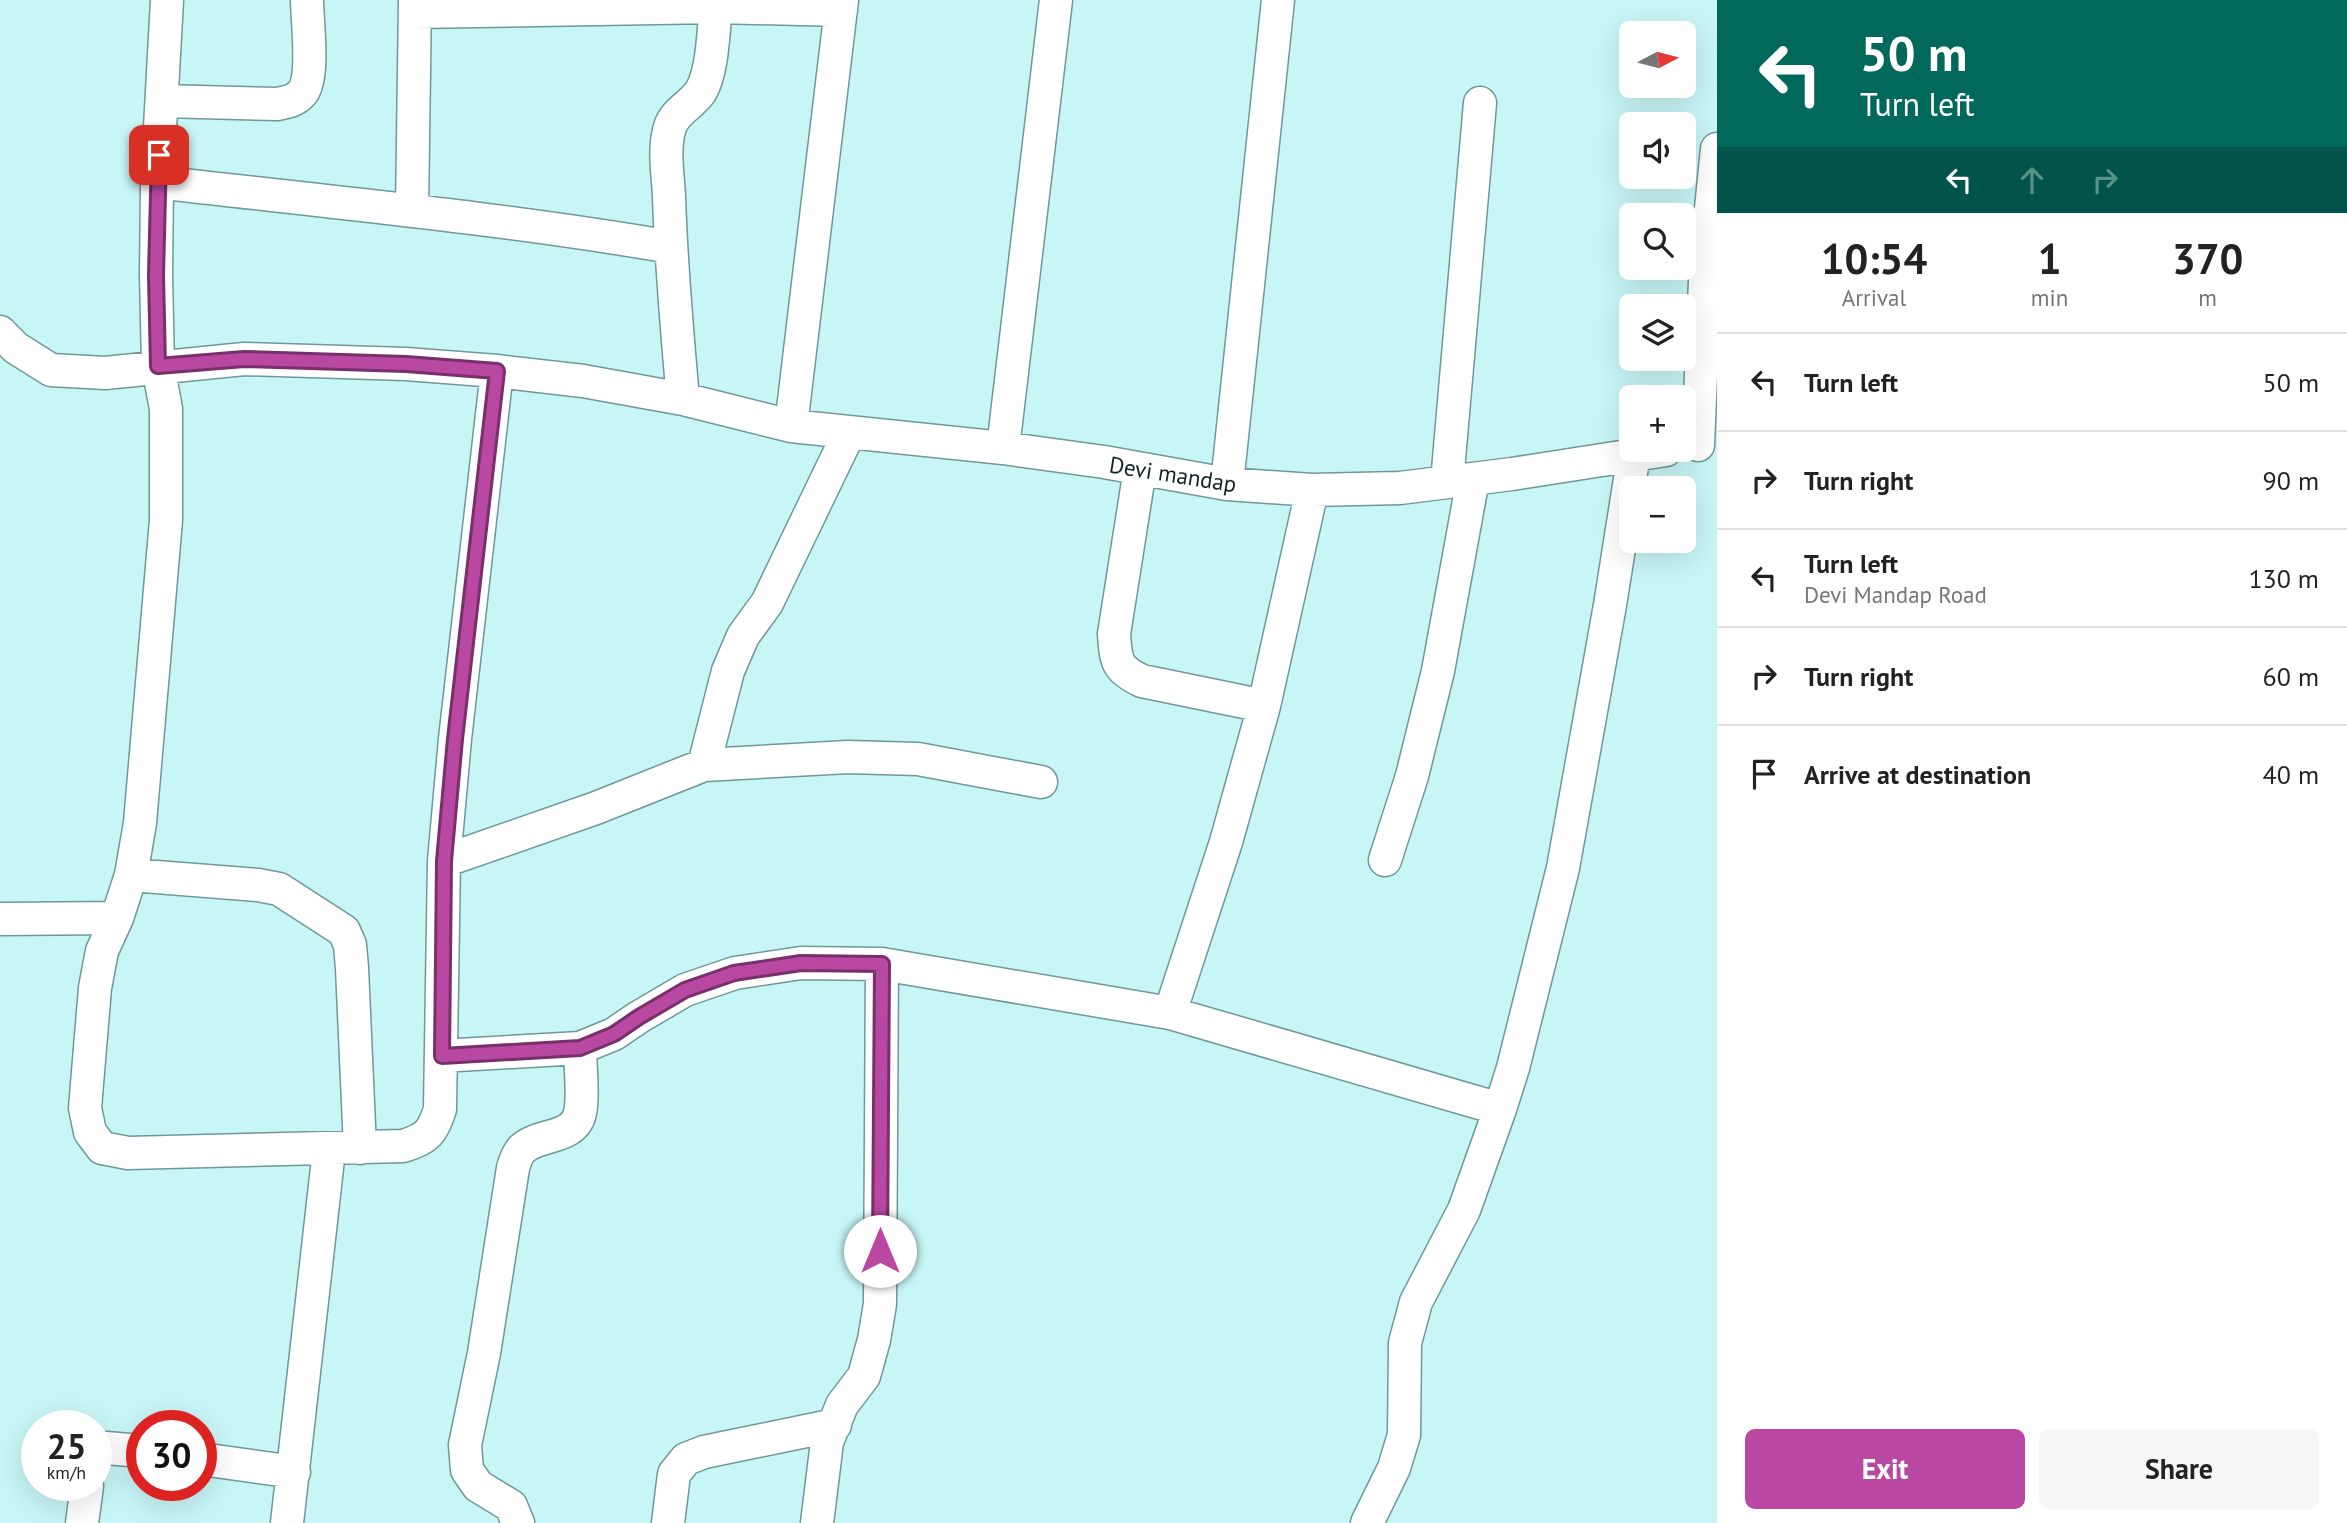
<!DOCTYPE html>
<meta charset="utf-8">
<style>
:root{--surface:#fff;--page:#f6f6f6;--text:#222;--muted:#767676;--line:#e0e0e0;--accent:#b948a3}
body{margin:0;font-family:"PT Sans",sans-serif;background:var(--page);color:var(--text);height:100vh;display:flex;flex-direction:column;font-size:26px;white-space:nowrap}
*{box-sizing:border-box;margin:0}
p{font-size:23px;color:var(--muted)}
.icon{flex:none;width:38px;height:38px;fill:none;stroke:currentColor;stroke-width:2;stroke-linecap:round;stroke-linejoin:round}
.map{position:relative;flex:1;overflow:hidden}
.side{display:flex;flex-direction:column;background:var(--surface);width:630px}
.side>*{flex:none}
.guide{background:#00695c;color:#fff;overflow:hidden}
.needle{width:46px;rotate:83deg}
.fabs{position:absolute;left:1619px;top:21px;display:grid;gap:14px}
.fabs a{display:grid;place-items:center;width:77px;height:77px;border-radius:10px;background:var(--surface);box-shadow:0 7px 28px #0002;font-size:35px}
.speed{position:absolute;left:21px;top:1410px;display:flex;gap:14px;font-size:35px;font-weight:700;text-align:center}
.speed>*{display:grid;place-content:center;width:91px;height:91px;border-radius:50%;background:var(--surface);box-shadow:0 7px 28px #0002;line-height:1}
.speed small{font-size:18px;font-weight:400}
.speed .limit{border:10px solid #d22;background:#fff;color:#111}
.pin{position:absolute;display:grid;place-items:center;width:60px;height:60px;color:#fff;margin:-30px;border-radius:14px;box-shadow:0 4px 10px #0006}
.me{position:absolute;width:77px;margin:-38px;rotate:0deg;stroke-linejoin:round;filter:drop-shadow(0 0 5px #0008)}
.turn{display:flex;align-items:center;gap:24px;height:147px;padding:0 28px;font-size:32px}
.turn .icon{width:91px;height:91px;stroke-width:2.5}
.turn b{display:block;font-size:49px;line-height:60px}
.lanes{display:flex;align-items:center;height:66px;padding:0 28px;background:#0003;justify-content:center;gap:35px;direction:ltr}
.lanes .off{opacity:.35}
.eta{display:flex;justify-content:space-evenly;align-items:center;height:119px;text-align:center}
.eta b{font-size:42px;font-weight:600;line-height:49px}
.cta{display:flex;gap:14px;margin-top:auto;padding:14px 28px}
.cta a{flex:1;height:80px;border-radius:10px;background:var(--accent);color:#fff;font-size:28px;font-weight:600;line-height:80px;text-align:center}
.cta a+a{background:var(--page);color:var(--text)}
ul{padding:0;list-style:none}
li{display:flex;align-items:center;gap:21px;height:98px;padding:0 28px;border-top:2px solid var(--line)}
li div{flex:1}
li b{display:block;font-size:26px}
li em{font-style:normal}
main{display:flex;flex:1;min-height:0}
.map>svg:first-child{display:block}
</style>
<main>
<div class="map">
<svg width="1717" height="1523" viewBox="0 0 1717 1523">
<rect width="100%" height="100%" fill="#c8f5f6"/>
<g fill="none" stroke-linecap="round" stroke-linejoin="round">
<defs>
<path id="minor" d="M167 0 157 182 156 275 158 366 166 409V520L140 823 131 875 117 918 102 951 95 988 85 1108 90 1132 102 1148 128 1153 403 1146C427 1139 433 1132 440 1109L444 861 455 739 497 371
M415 12 716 7 841 10
M162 101 277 104C287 102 295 101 302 93 315 77 307 21 307 0
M157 182C329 202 501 218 671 247
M412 211 415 0
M0 332 16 348 51 370 105 373 244 359 406 364 497 371 583 381 683 399 791 426 1003 448 1104 462 1227 484 1312 490 1400 488 1512 474 1666 450
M683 399C677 332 671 264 669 196 668 174 663 149 670 127 675 111 692 105 701 91 713 70 713 32 716 7
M791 426 842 0
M1698 445 1706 258 1717 149
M1003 448 1056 0
M1140 469 1114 634C1116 661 1116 669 1142 681L1264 706
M1447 482 1480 103
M1227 484 1278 0
M704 765 728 671 743 636 767 603 849 433
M1385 860 1412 776 1438 671 1473 479
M444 861 596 808 704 765 848 757 918 759 1041 782
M131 875 258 885 279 889 344 931 350 945 352 968 360 1148
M0 919 117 918
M1170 1013 1226 842 1264 706 1312 490
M441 1056 580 1048 614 1034 639 1017 685 990 735 973 801 963 882 964 1170 1013 1500 1109
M96 1454 106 1448 142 1451
M201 1459 294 1472
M82 1523 87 1486
M287 1523 329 1150
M518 1523 511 1506 478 1486 467 1470 465 1445 484 1353 513 1168C515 1161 518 1153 522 1149 539 1133 574 1140 580 1113 584 1095 580 1068 580 1048
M668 1523 674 1474 686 1459 704 1452 835 1425
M817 1523 827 1442 842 1405 864 1376 874 1340 880 1304 882 964
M1367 1523 1394 1468 1404 1435 1405 1343 1416 1302 1464 1210 1500 1109 1513 1068 1563 868 1610 605 1634 454"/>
</defs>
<use href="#minor" stroke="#6e9899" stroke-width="35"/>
<use href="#minor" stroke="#fff" stroke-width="32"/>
</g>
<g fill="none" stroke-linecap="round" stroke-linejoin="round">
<defs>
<path id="route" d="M159 155 156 275 158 366 244 359 406 364 497 371 455 739 444 861 442 1056 580 1048 614 1034 639 1017 685 990 734 973 801 963 882 964 880 1251"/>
</defs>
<use href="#route" stroke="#782f6a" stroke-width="18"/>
<use href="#route" stroke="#b948a3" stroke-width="12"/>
</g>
<g text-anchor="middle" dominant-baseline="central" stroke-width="6" stroke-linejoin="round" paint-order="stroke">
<g font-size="23" fill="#132424" stroke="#fff">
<text transform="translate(1173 474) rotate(9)">Devi mandap</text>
</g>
</g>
</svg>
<div class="fabs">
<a><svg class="needle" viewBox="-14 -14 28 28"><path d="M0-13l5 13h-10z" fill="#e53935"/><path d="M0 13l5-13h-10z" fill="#767676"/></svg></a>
<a><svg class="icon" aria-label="sound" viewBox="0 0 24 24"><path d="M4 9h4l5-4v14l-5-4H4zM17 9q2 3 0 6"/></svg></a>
<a><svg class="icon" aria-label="search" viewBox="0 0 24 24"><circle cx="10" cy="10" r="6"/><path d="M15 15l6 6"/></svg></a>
<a><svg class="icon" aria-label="layers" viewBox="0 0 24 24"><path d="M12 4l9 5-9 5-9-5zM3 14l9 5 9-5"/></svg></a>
<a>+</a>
<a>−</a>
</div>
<div class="speed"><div>25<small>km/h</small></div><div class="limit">30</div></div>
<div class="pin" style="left:159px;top:155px;background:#d93025"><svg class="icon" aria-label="arrive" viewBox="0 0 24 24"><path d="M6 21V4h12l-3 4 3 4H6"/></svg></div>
<svg class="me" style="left:880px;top:1251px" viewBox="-20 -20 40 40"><circle r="19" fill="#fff"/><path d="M0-13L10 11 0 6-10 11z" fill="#b948a3"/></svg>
</div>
<section class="side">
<div class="guide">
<div class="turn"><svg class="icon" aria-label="left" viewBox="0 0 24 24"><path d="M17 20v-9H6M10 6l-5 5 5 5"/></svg><div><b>50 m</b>Turn left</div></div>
<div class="lanes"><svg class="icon" aria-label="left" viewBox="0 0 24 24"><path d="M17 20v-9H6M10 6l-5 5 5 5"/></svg><svg class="icon off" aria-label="ahead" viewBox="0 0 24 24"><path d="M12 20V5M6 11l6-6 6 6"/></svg><svg class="icon off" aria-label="right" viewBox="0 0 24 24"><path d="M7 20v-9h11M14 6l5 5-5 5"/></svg></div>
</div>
<div class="eta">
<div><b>10:54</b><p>Arrival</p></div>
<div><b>1</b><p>min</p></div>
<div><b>370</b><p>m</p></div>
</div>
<ul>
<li><svg class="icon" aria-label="left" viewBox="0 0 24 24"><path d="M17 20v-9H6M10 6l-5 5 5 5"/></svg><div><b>Turn left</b></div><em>50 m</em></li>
<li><svg class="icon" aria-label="right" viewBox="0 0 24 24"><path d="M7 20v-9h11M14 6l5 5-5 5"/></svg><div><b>Turn right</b></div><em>90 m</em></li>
<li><svg class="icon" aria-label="left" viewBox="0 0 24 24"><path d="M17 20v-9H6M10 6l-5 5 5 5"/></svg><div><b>Turn left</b><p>Devi Mandap Road</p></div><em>130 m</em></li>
<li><svg class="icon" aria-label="right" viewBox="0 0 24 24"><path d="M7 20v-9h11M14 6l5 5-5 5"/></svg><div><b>Turn right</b></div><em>60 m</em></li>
<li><svg class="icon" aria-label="arrive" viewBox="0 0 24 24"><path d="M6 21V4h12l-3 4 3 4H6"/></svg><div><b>Arrive at destination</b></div><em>40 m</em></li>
</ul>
<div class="cta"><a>Exit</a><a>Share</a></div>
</section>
</main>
